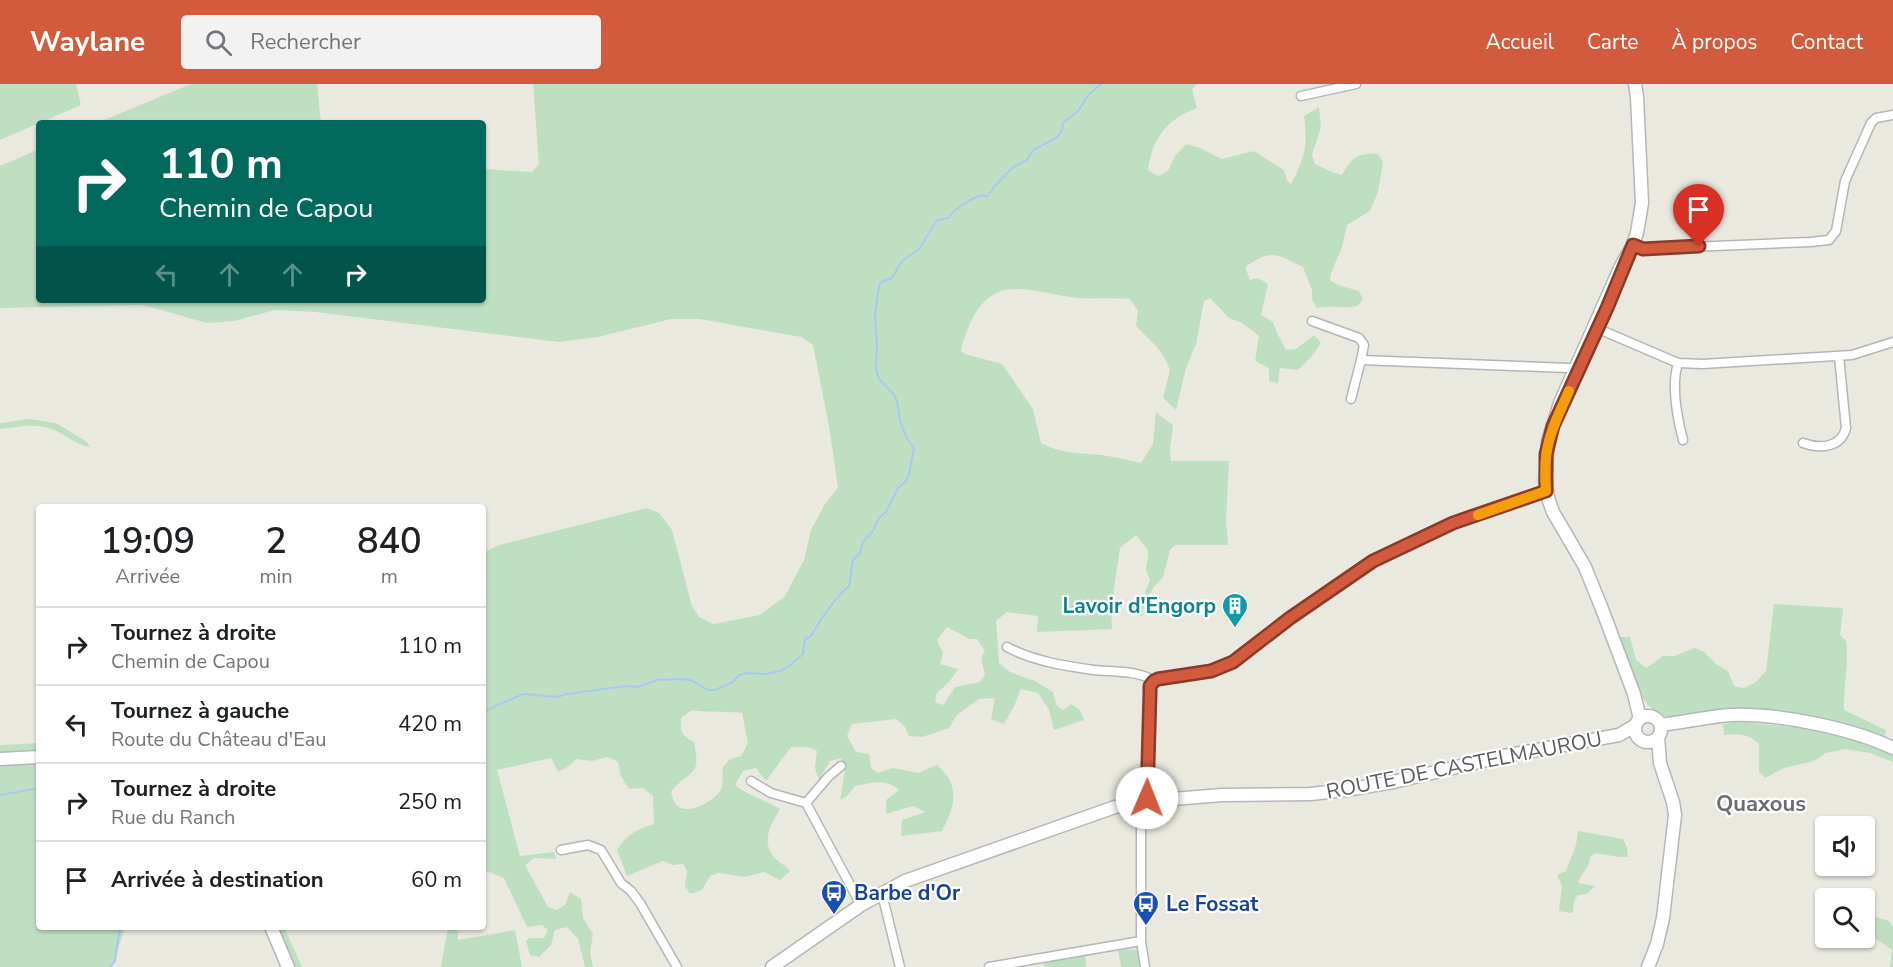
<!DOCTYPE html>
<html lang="fr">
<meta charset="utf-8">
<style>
:root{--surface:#fff;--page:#f2f2f2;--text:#202124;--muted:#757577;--line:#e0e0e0;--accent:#d35b3d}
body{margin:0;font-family:"Nunito Sans",sans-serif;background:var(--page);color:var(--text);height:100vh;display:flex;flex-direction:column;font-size:22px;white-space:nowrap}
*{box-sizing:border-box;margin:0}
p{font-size:20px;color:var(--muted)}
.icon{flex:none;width:33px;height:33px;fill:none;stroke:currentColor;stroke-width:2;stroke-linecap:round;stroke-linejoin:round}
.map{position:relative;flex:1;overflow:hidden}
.details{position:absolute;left:36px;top:420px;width:450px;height:426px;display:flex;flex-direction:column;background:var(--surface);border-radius:6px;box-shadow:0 2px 4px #0004}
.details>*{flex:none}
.guide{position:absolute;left:36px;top:36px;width:450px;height:183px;border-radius:6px;box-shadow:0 2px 4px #0004;background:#00695c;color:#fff;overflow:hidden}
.controls{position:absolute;left:1815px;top:732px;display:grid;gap:12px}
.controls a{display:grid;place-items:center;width:60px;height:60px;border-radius:6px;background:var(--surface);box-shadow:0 2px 4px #0004;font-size:30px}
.pin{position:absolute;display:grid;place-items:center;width:51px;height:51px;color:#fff;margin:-62px -26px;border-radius:50% 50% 50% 0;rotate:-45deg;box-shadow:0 0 6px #0007}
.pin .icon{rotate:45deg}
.me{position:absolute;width:66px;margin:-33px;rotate:1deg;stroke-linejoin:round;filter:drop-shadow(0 0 4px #0008)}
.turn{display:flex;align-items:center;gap:21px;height:126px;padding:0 24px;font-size:27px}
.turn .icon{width:78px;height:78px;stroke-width:2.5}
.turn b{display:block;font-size:42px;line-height:51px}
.lanes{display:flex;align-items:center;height:57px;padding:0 24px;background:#0003;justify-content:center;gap:30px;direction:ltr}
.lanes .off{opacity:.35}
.eta{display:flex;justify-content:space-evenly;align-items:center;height:102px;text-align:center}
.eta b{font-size:36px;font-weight:600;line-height:42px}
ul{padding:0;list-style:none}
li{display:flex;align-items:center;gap:18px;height:78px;padding:0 24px;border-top:2px solid var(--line)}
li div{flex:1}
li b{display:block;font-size:22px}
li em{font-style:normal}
header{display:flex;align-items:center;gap:36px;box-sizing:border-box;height:84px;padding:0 30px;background:var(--accent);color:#fff}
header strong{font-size:28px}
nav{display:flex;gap:33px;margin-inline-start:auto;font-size:21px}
.search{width:420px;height:54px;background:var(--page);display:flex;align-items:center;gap:15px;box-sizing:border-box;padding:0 21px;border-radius:6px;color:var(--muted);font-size:22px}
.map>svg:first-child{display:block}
</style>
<header>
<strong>Waylane</strong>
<div class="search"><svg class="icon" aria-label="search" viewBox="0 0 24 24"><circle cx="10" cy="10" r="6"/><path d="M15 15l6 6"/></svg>Rechercher</div>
<nav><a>Accueil</a><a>Carte</a><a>À propos</a><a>Contact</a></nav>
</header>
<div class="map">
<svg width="1893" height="883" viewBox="0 0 1893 883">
<rect width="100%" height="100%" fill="#eae9e0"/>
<path fill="#bfdfc3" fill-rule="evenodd" d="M0 0H76L81 21 0 56Z
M191 0H317L321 39H97Z
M533 0H1197L1192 5 1197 24C1166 36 1153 53 1148 86L1158 92 1168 87 1175 72 1186 60 1200 64 1222 75 1254 67 1284 86 1287 96 1291 100C1305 73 1308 62 1304 32L1319 23 1321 43 1312 71 1315 80 1332 88 1342 91C1351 74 1358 68 1378 70L1383 78 1378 108 1370 127 1347 141 1342 163 1331 189 1330 196 1338 201 1359 207 1363 215 1358 222C1344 225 1331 221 1317 224L1312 216V206L1303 183C1274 169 1272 165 1245 183L1250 196 1258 194 1268 200 1261 231 1273 238 1278 251 1286 266 1296 265 1314 251 1321 259 1311 273 1298 286 1280 284 1278 299 1269 297V284L1255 277 1259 252 1242 239 1229 234 1210 214 1204 217 1196 260 1186 284 1176 326 1163 314 1170 286C1164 267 1149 255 1136 242L1138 227 1130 215C1110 213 1090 216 1070 213 1049 210 1026 202 1005 206 979 211 966 244 961 267L965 270 1002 280 1033 325 1041 359C1061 370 1080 369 1102 371 1115 373 1128 376 1141 379L1153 360 1156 328 1167 337 1173 341 1170 364 1171 377H1229L1226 436 1228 461H1175L1170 466 1163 493 1153 504 1144 521 1142 533 1140 532 1144 511 1150 496 1146 485 1148 473V466L1136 451 1120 464 1111 525 1112 545 1037 548 1038 532 1007 528 996 537 999 579 1010 588 1035 597 1053 608 1057 622 1063 626 1071 620 1080 626 1084 636 1054 646 1049 626 1038 609 1021 605 1014 622 1004 640 991 635 995 614 979 615 957 631 949 644 922 653 909 652 905 643 896 635 852 640 847 652 856 668 869 670 871 684 878 689 893 684 918 689 937 681C961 701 955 722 942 747L901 752 902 736 926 728 913 722 886 730V716L899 706C886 694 871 699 855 702L847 712 840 716 845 686 841 674 830 677 819 696 815 684 817 667 808 663H791L766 697 756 684 743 687 735 701C748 712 766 716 780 725 771 740 760 758 775 774 780 779 785 781 790 787L780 796 764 788 745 793 718 789 710 792 702 806 690 810 685 802 687 787 683 780 672 781 663 777 627 792 617 766C626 751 637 745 654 740L653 712 643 704 629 705 621 692 618 678 608 673 592 677 576 675 569 682 558 688 551 674 497 686 520 772 554 768 556 775 534 774 525 781 548 823 557 826 565 821 570 808 581 815 583 834 593 850 590 868 593 883H585L578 855 567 843 555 846 551 861 539 873 530 871 526 857 529 854H544L548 846 542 841 527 843 504 794 486 787 483 794V784L486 785 483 771V469L499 461 647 424 659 429 672 446 692 522 699 533 714 540 760 531 785 512 804 476 811 446 825 420 838 404 829 342 813 261 801 253 700 235H671L598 253 559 258 315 228 275 226 234 237 207 239 143 221 0 224V82L39 65V216H483V85L532 88 539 80ZM947 543 970 555H977L985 567 981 574 985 591 980 598 955 603 943 621 935 618 937 609 949 598 958 585 940 580 943 569 937 556ZM692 626C708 629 725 627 742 629L748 659 741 672 730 675 723 683C722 689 723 697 722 703 718 715 693 729 681 724 674 721 673 715 671 708 690 684 702 694 694 658 681 651 680 647 681 634Z
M29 335 56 339 87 358 90 363C76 361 65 350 52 345 35 339 17 343 0 345V339Z
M1774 520 1843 524 1840 551 1846 557C1849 580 1843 603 1844 626L1886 646 1884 655C1833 644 1782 630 1730 625 1707 623 1685 640 1662 631 1638 622 1625 576 1617 553H1630L1636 576 1646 584 1663 572H1674L1695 564 1704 568 1717 581 1728 587 1734 602 1744 604 1756 598 1766 587Z
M1738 638 1814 645 1869 657 1893 669V678L1870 669 1845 665 1826 669 1814 677 1784 684 1765 694 1759 688V660C1750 650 1737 649 1724 651L1723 640Z
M39 659V673L0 674V661Z
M39 678V843H125L112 883H0V681Z
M1578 747 1623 755 1627 763 1628 773H1619L1596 769 1590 773C1590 785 1580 789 1578 799L1595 802 1587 810 1578 811 1574 817 1573 827 1571 829 1559 827 1562 803 1557 791 1566 787 1576 761Z
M1869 831 1889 837 1893 843V883H1890L1892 866 1872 852 1865 840Z
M274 843H284L302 883H291Z
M448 843H458V856L515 846 522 883H441Z
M1118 865 1139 866 1140 883H1121Z
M1085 871 1086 883H1044V878Z"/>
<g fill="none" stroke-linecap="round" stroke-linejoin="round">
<path stroke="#a7c9f4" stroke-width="2" d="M483 629 497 621 524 610 557 613 567 610 626 602 638 603 657 596 684 595 693 597 708 606H715L733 598 739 591 748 589 766 590 780 587 788 583 803 570 805 555 811 552C821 535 834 514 849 502L853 476 860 469 863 458 873 447 879 434 886 428 898 404 906 397 909 391 914 364 907 355 900 337 897 317 894 311 879 295 876 285 877 262 875 233 879 202 881 198 892 194 902 177 919 165 937 136 948 134C957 122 968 116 982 111L987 113 994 103 1013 83 1027 76 1033 66 1056 54 1062 47 1063 39 1078 27 1089 10 1101 0
M0 711 39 704
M110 883 115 877 120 843"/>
<defs>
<path id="street" d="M1301 12 1356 0
M1633 161 1643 165 1810 158 1829 156 1836 147 1845 97 1871 39 1876 34 1893 31
M1312 237 1359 254 1364 261 1361 276 1568 284 1578 286
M1594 243 1678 279 1703 280 1852 271 1893 258
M1678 279C1671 302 1677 333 1683 356
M1351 315 1361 276
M1803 359C1820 365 1841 364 1846 344L1839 272
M1007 563C1033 577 1065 582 1094 586 1112 588 1138 586 1154 597
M751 697 771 709 806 719 861 821
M1148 717 1150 609 1151 602 1158 595 1211 587 1233 578 1290 534 1373 477 1453 439 1547 407
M806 719 829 692 841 682
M1141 719V857L1145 883
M561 766 588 761 601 766 621 799 631 807 640 819 677 883
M880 810 884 818 900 883
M989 883 1141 857"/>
<path id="secondary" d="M1633 161 1621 182 1560 319 1548 357 1545 397 1549 417 1553 428 1585 483 1602 525 1634 610 1640 635
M1630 168 1637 149 1642 119 1637 13 1635 0
M1635 645a13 13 0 1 1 26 0a13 13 0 1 1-26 0Z
M1661 641C1684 638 1707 633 1730 631 1777 629 1851 644 1893 664
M0 675 39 673
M271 843 288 883
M772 883 861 821 905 797 1115 723 1148 717 1222 711 1311 710 1346 706 1393 698 1504 672 1619 651 1636 641
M1648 883 1657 860 1663 834 1675 731 1673 718 1660 679 1658 653"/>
</defs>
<use href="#street" stroke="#b3b5ba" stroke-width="11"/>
<use href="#secondary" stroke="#b4b6bb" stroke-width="15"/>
<use href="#street" stroke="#fff" stroke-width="8"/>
<use href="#secondary" stroke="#fff" stroke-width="12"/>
</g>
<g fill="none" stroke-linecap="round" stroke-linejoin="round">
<defs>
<path id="route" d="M1147 714 1150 609V602L1154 597 1158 595 1211 587 1233 578 1290 534 1373 477 1453 439 1546 407V370L1553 342 1607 224 1633 161 1643 165 1699 162"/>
</defs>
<use href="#route" stroke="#893b28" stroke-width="15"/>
<use href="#route" stroke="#d35b3d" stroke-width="10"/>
<path stroke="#f59e0b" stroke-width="10" d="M1478 431 1546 407C1542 362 1552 346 1569 307"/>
</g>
<defs>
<symbol id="building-pin" viewBox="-11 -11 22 30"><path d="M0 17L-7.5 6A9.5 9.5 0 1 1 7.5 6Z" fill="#0f9aa8" stroke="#fff"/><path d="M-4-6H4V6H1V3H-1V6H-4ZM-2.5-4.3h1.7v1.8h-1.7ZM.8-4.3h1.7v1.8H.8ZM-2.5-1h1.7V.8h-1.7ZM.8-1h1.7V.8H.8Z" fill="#fff"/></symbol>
<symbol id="bus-pin" viewBox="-11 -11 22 30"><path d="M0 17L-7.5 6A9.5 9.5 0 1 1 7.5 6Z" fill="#1a4fb4" stroke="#fff"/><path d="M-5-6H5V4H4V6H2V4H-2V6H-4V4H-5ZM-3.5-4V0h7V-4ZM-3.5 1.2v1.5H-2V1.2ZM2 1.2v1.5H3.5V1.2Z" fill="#fff"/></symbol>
</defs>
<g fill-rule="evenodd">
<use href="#building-pin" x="1220" y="507" width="30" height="40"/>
<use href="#bus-pin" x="819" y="794" width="30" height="40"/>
<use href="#bus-pin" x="1131" y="805" width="30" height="40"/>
</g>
<g text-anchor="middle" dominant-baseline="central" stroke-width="4.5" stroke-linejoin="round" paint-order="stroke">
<g font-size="21" font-weight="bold" fill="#0d838f" stroke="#fff" text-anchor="end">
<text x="1216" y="522">Lavoir d'Engorp</text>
</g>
<g font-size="21" fill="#595b60" stroke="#fff">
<text transform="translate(1464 681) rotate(-11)">ROUTE DE CASTELMAUROU</text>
</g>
<g font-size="21" font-weight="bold" fill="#164399" stroke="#fff" text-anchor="start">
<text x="854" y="809">Barbe d'Or</text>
<text x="1166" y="820">Le Fossat</text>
</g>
<g font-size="22" font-weight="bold" fill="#6a6d71" stroke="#fff">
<text x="1761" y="720">Quaxous</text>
</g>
</g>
</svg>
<div class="controls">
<a><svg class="icon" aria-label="sound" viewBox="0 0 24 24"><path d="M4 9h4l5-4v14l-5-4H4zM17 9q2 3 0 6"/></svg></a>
<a><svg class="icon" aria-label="search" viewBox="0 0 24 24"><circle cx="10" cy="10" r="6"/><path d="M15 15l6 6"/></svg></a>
</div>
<div class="pin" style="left:1699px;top:162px;background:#d93025"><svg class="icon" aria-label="arrive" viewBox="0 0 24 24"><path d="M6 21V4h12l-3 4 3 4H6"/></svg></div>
<svg class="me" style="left:1147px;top:714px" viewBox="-20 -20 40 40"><circle r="19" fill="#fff"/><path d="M0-13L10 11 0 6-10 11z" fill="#d35b3d"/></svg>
<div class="guide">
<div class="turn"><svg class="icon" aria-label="right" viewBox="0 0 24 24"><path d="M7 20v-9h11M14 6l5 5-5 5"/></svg><div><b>110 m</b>Chemin de Capou</div></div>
<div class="lanes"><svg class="icon off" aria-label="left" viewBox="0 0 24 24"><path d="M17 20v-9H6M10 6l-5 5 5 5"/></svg><svg class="icon off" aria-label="ahead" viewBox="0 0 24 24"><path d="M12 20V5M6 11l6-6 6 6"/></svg><svg class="icon off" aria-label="ahead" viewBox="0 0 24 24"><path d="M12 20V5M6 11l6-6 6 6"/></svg><svg class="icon" aria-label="right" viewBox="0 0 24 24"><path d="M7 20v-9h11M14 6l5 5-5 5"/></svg></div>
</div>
<section class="details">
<div class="eta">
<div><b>19:09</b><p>Arrivée</p></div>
<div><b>2</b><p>min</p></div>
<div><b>840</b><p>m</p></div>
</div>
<ul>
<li><svg class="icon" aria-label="right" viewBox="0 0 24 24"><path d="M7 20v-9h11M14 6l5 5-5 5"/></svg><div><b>Tournez à droite</b><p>Chemin de Capou</p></div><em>110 m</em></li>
<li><svg class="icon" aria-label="left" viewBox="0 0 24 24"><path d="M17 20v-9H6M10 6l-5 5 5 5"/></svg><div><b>Tournez à gauche</b><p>Route du Château d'Eau</p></div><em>420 m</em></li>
<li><svg class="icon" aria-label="right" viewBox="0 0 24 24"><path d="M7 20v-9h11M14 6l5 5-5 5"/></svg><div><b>Tournez à droite</b><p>Rue du Ranch</p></div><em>250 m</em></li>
<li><svg class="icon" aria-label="arrive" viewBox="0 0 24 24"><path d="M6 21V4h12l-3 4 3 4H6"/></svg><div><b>Arrivée à destination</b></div><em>60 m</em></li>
</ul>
</section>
</div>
